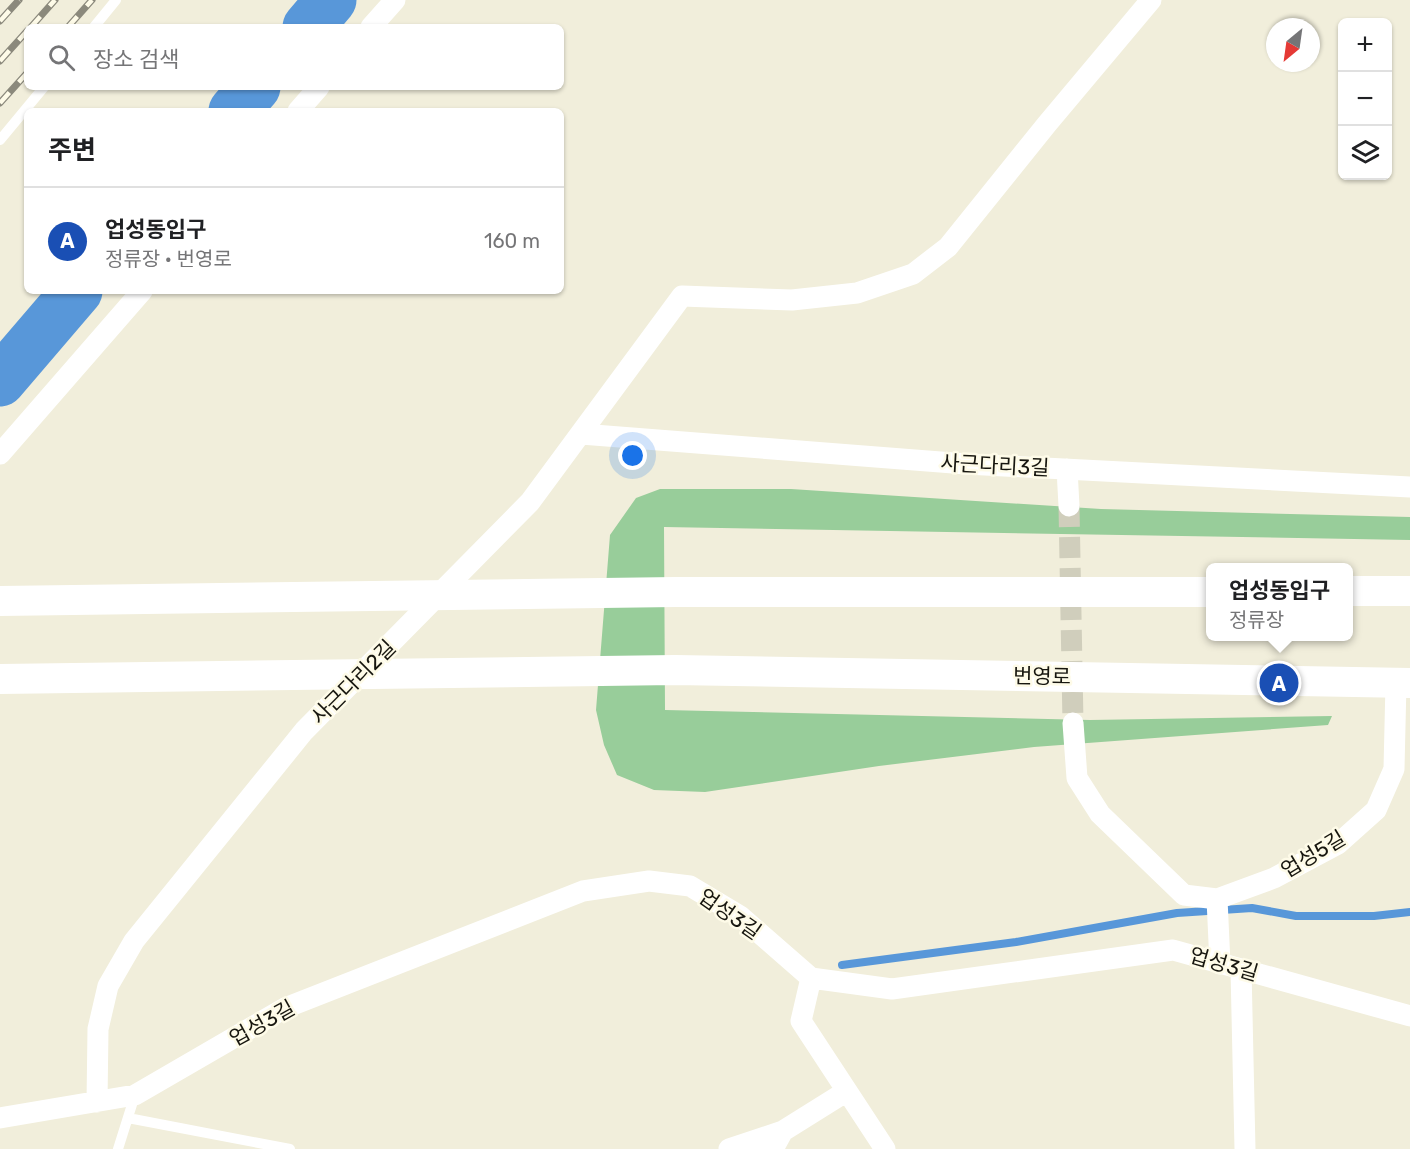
<!DOCTYPE html>
<html lang="ko">
<meta charset="utf-8">
<style>
body{margin:0;font-family:Rubik,"Noto Sans KR",sans-serif;background:#f2f2f2;color:#202124}
.controls{position:absolute;right:18px;top:18px;display:grid;overflow:hidden;border-radius:9px;box-shadow:0 2px 4px #0004}
.controls button{width:54px;height:54px;display:grid;place-items:center;padding:0;border:0;border-bottom:2px solid #e0e0e0;background:#fff;color:#202124;font:30px sans-serif}
.compass{position:absolute;left:1266px;top:18px;width:54px;height:54px;border-radius:50%;background:#fff;box-shadow:0 2px 4px #0004;rotate:209deg}
.you{position:absolute;left:633px;top:456px;width:21px;height:21px;margin:-15px;border:4px solid #fff;border-radius:50%;background:#1a73e8;box-shadow:0 0 0 9px #1a73e833}
.badge{display:grid;place-items:center;width:39px;height:39px;border-radius:50%;background:#9c360e;color:#fff;font-size:20px;font-weight:700}
.pin{position:absolute;translate:-50% -50%;border:3px solid #fff;box-shadow:0 2px 6px #0006}
.popup{position:absolute;left:1206px;top:563px;width:147px;height:78px;box-sizing:border-box;display:grid;place-content:center;border-radius:9px;background:#fff;filter:drop-shadow(0 2px 4px #0005);font-size:20px;white-space:nowrap;color:#757577}
.popup b{font-size:22px;color:#202124}
.popup::after{content:'';position:absolute;left:50%;top:100%;margin-left:-12px;border:12px solid transparent;border-top-color:#fff}
.list{margin:0;padding:0;list-style:none}
h2{display:flex;justify-content:space-between;align-items:center;height:78px;margin:0;padding:0 24px;font-size:26px}
h2 small{font-size:20px;font-weight:400;color:#757577}
.list li{display:grid;grid-template-columns:39px 1fr auto;gap:18px;align-items:center;box-sizing:border-box;height:108px;padding:0 24px;border-top:2px solid #e0e0e0}
.list b{display:block;font-size:22px;white-space:nowrap}
.list p{margin:0;font-size:20px;white-space:nowrap;color:#757577}
.list em{font-size:20px;font-style:normal;color:#757577}
.icon{flex:none;width:33px;height:33px;fill:none;stroke:currentColor;stroke-width:2;stroke-linecap:round;stroke-linejoin:round}
.map{position:relative;flex:none;width:1410px;height:1149px;overflow:hidden}
.search{position:absolute;background:#fff;box-shadow:0 2px 4px #0004;left:24px;top:24px;width:540px;height:66px;display:flex;align-items:center;gap:15px;box-sizing:border-box;padding:0 21px;border-radius:9px;color:#757577;font-size:22px}
.panel{position:absolute;background:#fff;box-shadow:0 2px 4px #0004;left:24px;top:108px;width:540px;height:186px;border-radius:9px}
.map>svg:first-child{display:block}
.green{fill:#98cd9a}
.lines{fill:none;stroke-linecap:round;stroke-linejoin:round}
.stream{stroke:#5897d9;stroke-width:8}
.river{stroke:#5897d9;stroke-width:51}
.street-tunnel{stroke:#d0cebc;stroke-width:21;stroke-dasharray:21 10;stroke-linecap:butt}
.lane{stroke:#fff;stroke-width:10}
.street{stroke:#fff;stroke-width:21}
.secondary{stroke:#fff;stroke-width:30}
.rail-casing{stroke:#8b897c;stroke-width:7}
.rail{stroke:#fefbe8;stroke-width:4.5;stroke-dasharray:14;stroke-linecap:butt}
.labels{text-anchor:middle;dominant-baseline:central;stroke-width:5;stroke-linejoin:round;paint-order:stroke}
.street-label{font-size:21px;fill:#17160f;stroke:#fefbe8}
</style>
<div class="map">
<svg width="1410" height="1149" viewBox="0 0 1410 1149">
<rect width="100%" height="100%" fill="#f1eedb"/>
<path class="green" d="M 660,489 L 791,489 L 1101,509 L 1410,517 L 1410,540 L 664,527 L 665,710 L 1090,720 L 1332,716 L 1328,725 L 1034,747 L 879,766 L 705,792 L 654,790 L 617,775 L 604,745 L 596,710 L 610,535 L 636,498 Z"/>
<g class="lines">
<path class="stream" d="M 842,965 L 1016,942 L 1177,913 L 1252,908 L 1296,916 L 1374,916 L 1410,912"/>
<path class="river" d="M 308,27 L 331,0
M 234,111 L 255,87
M 0,381 L 77,291"/>
<path class="street-tunnel" d="M 1069,506 L 1073,723"/>
<path class="lane" d="M 94,27 L 116,0
M 0,140 L 44,87
M 128,1118 L 290,1149
M 118,1149 L 135,1095"/>
<path class="street" d="M 371,27 L 395,0
M 298,111 L 319,87
M 581,434 L 966,464 L 1410,487
M 0,454 L 142,291
M 1067,469 L 1069,506
M 1073,723 L 1077,778 L 1100,814 L 1184,895 L 1217,899
M 1220,964 L 1217,899 L 1274,878 L 1338,844 L 1376,810 L 1394,769 L 1396,683
M 1241,969 L 1245,1149
M 811,978 L 801,1021 L 885,1149
M 97,1102 L 98,1029 L 108,986 L 134,941 L 304,731 L 530,502 L 682,296 L 792,300 L 857,293 L 913,274 L 948,247 L 1047,124 L 1151,0
M 0,1118 L 135,1095 L 285,1008 L 583,891 L 649,881 L 690,886 L 740,916 L 811,978 L 892,989 L 1173,950 L 1410,1016
M 729,1149 L 783,1131
M 773,1149 L 783,1131 L 847,1091"/>
<path class="secondary" d="M 1348,591 L 1410,591
M 0,601 L 676,592 L 1210,592
M 0,679 L 675,670 L 1410,683"/>
<g class="rail-casing">
<path id="rail" d="M 0,21 L 19,0
M 31,27 L 55,0
M 68,27 L 92,0
M 0,61 L 27,31
M 0,103 L 27,73"/>
</g>
<use href="#rail" class="rail"/>
</g>
<g class="labels">
<g class="street-label">
<text transform="translate(995 465) rotate(3)">사근다리3길</text>
<text transform="translate(1042 676) rotate(1)">번영로</text>
<text transform="translate(353 682) rotate(-45)">사근다리2길</text>
<text transform="translate(1313 854) rotate(-31)">업성5길</text>
<text transform="translate(730 914) rotate(35)">업성3길</text>
<text transform="translate(1224 964) rotate(16)">업성3길</text>
<text transform="translate(262 1023) rotate(-29)">업성3길</text>
</g>
</g>
</svg>
<div class="controls">
<button>+</button>
<button>−</button>
<button><svg class="icon" aria-label="layers" viewBox="0 0 24 24"><path d="M12 4l9 5-9 5-9-5zM3 14l9 5 9-5"/></svg></button>
</div>
<svg class="compass" viewBox="-18 -18 36 36"><path d="M0-13l5 13h-10z" fill="#e53935"/><path d="M0 13l5-13h-10z" fill="#757577"/></svg>
<div class="you"></div>
<div class="pin badge" style="left:1279px;top:683px;background:#1a4fb4">A</div>
<div class="popup"><b>업성동입구</b>정류장</div>
<div class="search"><svg class="icon" aria-label="search" viewBox="0 0 24 24"><circle cx="10" cy="10" r="6"/><path d="M15 15l6 6"/></svg>장소 검색</div>
<section class="panel">
<h2>주변<small></small></h2>
<ul class="list">
<li><span class="badge" style="background:#1a4fb4">A</span><div><b>업성동입구</b><p>정류장 · 번영로</p></div><em>160 m</em></li>
</ul>
</section>
</div>
